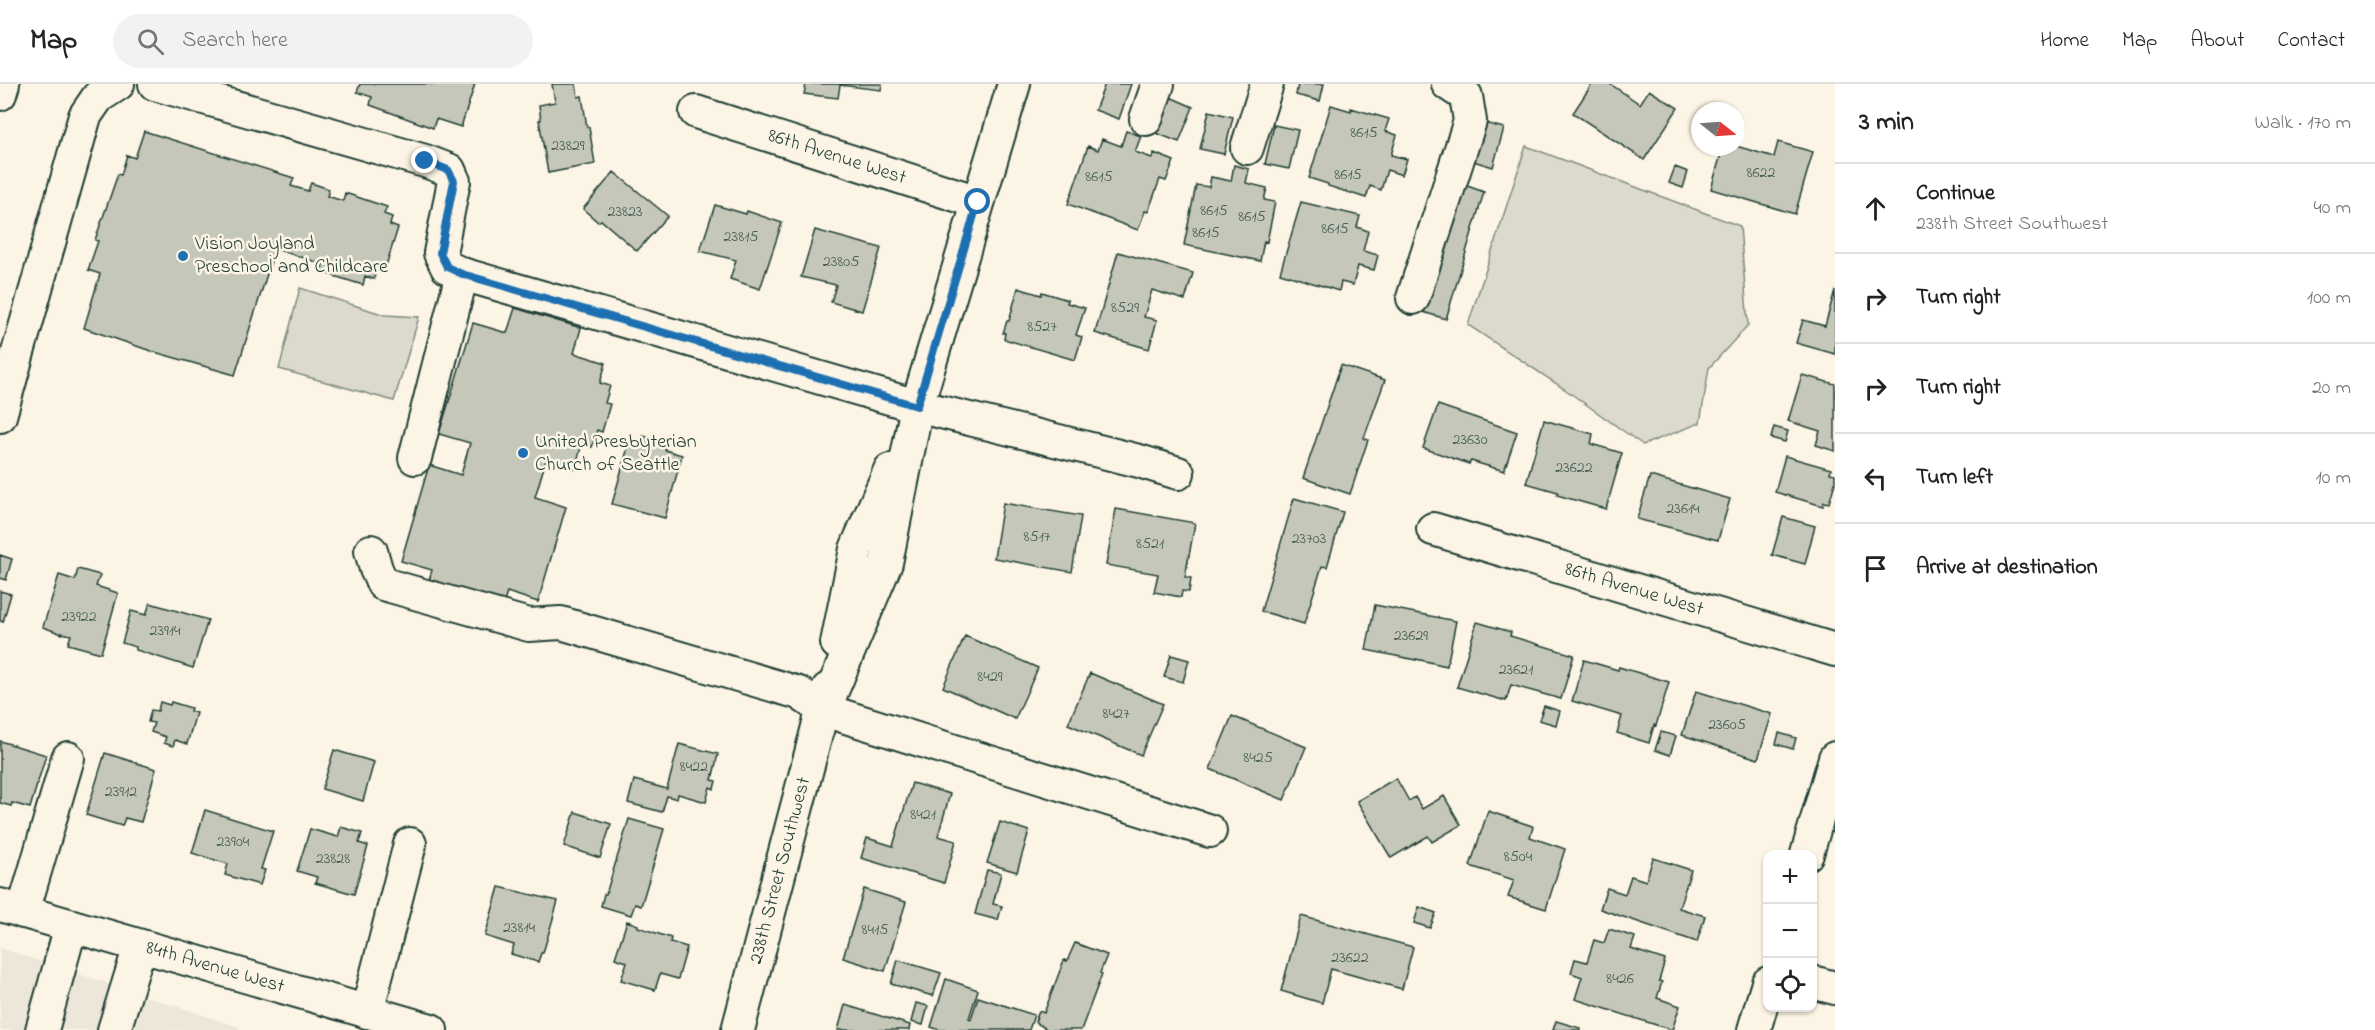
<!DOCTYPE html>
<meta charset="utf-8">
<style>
body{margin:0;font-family:"Indie Flower",sans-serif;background:#f2f2f2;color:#222}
.controls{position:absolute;right:18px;bottom:18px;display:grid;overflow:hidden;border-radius:12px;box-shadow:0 2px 4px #0004}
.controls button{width:54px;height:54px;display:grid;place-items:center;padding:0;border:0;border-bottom:2px solid #e0e0e0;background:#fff;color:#222;font:30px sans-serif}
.compass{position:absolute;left:1691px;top:18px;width:54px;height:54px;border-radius:50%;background:#fff;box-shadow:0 2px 4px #0004;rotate:107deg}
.stop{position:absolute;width:18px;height:18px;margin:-14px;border:4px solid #1f6fb2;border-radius:50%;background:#fff}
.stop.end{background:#1f6fb2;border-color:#fff;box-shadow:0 2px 6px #0008}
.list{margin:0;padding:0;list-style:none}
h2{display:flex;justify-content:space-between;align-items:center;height:78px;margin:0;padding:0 24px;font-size:26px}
h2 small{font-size:20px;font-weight:400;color:#767676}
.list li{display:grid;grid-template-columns:39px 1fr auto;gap:18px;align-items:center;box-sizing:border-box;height:90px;padding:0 24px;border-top:2px solid #e0e0e0}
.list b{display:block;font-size:22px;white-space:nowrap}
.list p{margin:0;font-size:20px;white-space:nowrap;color:#767676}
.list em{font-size:20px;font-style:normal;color:#767676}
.icon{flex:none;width:33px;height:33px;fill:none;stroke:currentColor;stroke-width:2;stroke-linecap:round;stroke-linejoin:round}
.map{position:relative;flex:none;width:1835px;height:946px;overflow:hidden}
header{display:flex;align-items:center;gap:36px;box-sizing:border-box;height:84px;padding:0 30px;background:#fff;border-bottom:2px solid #e0e0e0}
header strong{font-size:28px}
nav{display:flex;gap:33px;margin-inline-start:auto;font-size:21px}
.search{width:420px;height:54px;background:#f2f2f2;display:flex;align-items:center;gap:15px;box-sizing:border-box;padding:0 21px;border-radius:33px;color:#767676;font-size:22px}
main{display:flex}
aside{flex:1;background:#fff}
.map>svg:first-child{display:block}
.built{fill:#ece7d8}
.green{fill:#dcdacc;stroke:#7e8c80;stroke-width:1.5}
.building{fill:#c5c7b9;stroke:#1f3d34;stroke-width:1.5}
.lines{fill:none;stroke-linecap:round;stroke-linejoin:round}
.minor-casing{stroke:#1f3d34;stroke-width:36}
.minor{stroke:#fcf5e5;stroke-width:32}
.route{stroke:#1f6fb2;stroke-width:8}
.poi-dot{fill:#1f6fb2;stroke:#fcf5e5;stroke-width:2}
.labels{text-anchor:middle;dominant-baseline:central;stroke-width:5;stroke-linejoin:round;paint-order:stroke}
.number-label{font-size:16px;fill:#486055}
.street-label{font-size:20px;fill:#1f3d34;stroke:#fcf5e5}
.poi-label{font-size:20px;fill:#1f3d34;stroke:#fcf5e5;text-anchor:start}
</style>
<header>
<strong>Map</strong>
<div class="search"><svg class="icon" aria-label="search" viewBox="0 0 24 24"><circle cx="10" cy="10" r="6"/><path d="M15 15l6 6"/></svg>Search here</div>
<nav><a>Home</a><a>Map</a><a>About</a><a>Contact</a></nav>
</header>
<main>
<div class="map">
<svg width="1835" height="946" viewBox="0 0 1835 946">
<rect width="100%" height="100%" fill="#fcf5e5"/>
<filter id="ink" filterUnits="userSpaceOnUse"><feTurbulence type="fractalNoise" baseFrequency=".0167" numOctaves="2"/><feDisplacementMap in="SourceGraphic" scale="12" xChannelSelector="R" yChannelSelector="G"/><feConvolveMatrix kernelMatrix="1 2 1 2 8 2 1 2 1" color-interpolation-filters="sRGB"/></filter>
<g filter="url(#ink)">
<path class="built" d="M 0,864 L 239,943 L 239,946 L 0,946 Z"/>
<path class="green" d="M 1526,62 L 1740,142 L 1748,241 L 1709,284 L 1700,339 L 1643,361 L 1563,304 L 1468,241 Z
M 300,204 L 385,231 L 419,233 L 394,317 L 279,285 Z"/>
<path class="building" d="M 360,0 L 475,0 L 461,43 L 436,35 L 433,44 L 370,21 L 372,13 L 357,8 Z
M 552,0 L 576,0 L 578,13 L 582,12 L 587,43 L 589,43 L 595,80 L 548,89 L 539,36 L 541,36 L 539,21 L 555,18 Z
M 806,0 L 882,0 L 881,6 L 840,1 L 838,14 L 804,10 Z
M 1105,0 L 1131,0 L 1119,35 L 1095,26 Z
M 1298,0 L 1324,0 L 1320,17 L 1296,11 Z
M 1592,0 L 1610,0 L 1640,20 L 1649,6 L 1678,24 L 1644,76 L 1573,29 Z
M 1170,13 L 1193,23 L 1179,58 L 1156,49 Z
M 1331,21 L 1351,27 L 1351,24 L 1389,35 L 1385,47 L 1397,51 L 1391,71 L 1407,75 L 1402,91 L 1387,86 L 1381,106 L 1370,102 L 1366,114 L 1328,102 L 1328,100 L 1309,94 Z
M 1209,27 L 1233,33 L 1224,70 L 1200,65 Z
M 1481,38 L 1504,44 L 1493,83 L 1470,76 Z
M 1274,41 L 1298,46 L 1289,85 L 1265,80 Z
M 144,47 L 294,94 L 291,102 L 308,107 L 311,99 L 329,105 L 327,112 L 343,117 L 345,109 L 387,123 L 384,130 L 392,133 L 390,141 L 398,144 L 384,188 L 376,185 L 374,195 L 365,192 L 363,201 L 321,188 L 323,180 L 275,165 L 235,291 L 151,267 L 84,244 L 100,190 L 88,186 L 98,157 L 95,156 L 118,90 L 121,91 L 127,71 L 135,74 Z
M 1126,47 L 1141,52 L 1135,68 L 1152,74 L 1154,69 L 1174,77 L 1166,97 L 1160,95 L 1148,128 L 1145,127 L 1138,146 L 1068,120 L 1088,62 L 1098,66 L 1102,55 L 1121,62 Z
M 1778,58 L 1813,68 L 1795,130 L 1711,105 L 1723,63 L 1736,62 L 1774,73 Z
M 1234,81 L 1249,85 L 1246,99 L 1267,104 L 1264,116 L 1275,118 L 1267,158 L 1264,157 L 1260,177 L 1184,161 L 1196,101 L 1209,103 L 1211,93 L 1231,97 Z
M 1675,83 L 1688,88 L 1683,104 L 1669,99 Z
M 614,88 L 668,132 L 637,167 L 601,136 L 598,138 L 583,125 Z
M 1462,100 L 1484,108 L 1446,235 L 1423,228 Z
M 1301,118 L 1360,132 L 1357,143 L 1368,147 L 1363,167 L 1378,171 L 1374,186 L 1358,182 L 1353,201 L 1341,198 L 1339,207 L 1280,189 Z
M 715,121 L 746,130 L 747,127 L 782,139 L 760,205 L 730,195 L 736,176 L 700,167 Z
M 815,146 L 881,164 L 862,227 L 831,218 L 836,201 L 801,193 Z
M 1118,168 L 1193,189 L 1185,216 L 1152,206 L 1144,233 L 1157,236 L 1149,265 L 1095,249 Z
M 1018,204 L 1041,211 L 1042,208 L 1068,216 L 1067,219 L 1085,224 L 1076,251 L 1082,253 L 1075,276 L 1004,255 L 1005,249 L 1003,249 L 1007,237 L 1009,237 Z
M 1835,206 L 1835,270 L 1796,259 L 1803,236 L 1825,242 Z
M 515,224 L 581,244 L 574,269 L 606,279 L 600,299 L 610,302 L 605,319 L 610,320 L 602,348 L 597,346 L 592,363 L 582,360 L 575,385 L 546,376 L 535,413 L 566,423 L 538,518 L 507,508 L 502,526 L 427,503 L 432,486 L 401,477 L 429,381 L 461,391 L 470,359 L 439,350 L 473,239 L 507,249 Z
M 1341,281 L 1385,296 L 1364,354 L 1368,356 L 1350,410 L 1303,394 Z
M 1802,291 L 1835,300 L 1835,367 L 1816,361 L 1820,347 L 1788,337 Z
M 1438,321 L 1517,348 L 1504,387 L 1471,377 L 1469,380 L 1423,364 Z
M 1544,336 L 1593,350 L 1591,360 L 1622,369 L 1606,425 L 1557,411 L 1558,408 L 1526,399 Z
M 1774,343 L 1788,347 L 1785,358 L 1771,354 Z
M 643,352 L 667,358 L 665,366 L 682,371 L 665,434 L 612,420 L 630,356 L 641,359 Z
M 1785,372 L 1831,385 L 1830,389 L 1835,390 L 1835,399 L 1829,419 L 1824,418 L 1823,422 L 1775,408 Z
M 1650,392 L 1730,415 L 1718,456 L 1637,435 Z
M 1294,414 L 1343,428 L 1327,483 L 1322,482 L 1304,540 L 1261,527 Z
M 1003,419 L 1081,432 L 1072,488 L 994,474 Z
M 1116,425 L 1195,439 L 1185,493 L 1191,494 L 1189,508 L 1182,507 L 1181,513 L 1154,508 L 1158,490 L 1106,481 Z
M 1783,433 L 1815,442 L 1805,480 L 1772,471 Z
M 0,471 L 12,475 L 6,496 L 0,494 Z
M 78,485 L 100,491 L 96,502 L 118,509 L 101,569 L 68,560 L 71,551 L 62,549 L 62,550 L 43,543 L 59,491 L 75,496 Z
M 0,507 L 11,510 L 3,538 L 0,537 Z
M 150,519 L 208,536 L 193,584 L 136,566 L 136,563 L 122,559 L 131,527 L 146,531 Z
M 1375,521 L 1456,537 L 1447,582 L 1416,575 L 1416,576 L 1366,566 Z
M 1477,538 L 1511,548 L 1510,552 L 1574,571 L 1561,615 L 1511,601 L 1506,617 L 1457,603 Z
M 965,552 L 1038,584 L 1015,635 L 943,603 Z
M 1171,571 L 1189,576 L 1183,598 L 1164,593 Z
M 1584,576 L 1618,586 L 1619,583 L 1669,598 L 1656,642 L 1654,641 L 1649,659 L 1617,649 L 1622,632 L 1572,617 Z
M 1090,589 L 1163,620 L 1141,671 L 1068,640 Z
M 1696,607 L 1772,630 L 1758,675 L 1682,651 Z
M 160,618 L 170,621 L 171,618 L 191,624 L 190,627 L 196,629 L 187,660 L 175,656 L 173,662 L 164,659 L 166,653 L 151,648 L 154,639 L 148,638 L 151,626 L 158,627 Z
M 1544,622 L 1560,627 L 1556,641 L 1539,636 Z
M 1232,632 L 1306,663 L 1284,716 L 1210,685 Z
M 1661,648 L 1676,652 L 1670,671 L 1655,666 Z
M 1779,649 L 1796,654 L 1793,665 L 1776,660 Z
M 0,657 L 46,671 L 30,724 L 12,719 L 11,722 L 0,719 Z
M 679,660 L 718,670 L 712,696 L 716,697 L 714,705 L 710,703 L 706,718 L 678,710 L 677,715 L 667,712 L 662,728 L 628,719 L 634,696 L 667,705 Z
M 334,666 L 374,678 L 363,717 L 322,705 Z
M 105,669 L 156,685 L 141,738 L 125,734 L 122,742 L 86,731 Z
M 1396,694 L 1409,717 L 1415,713 L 1422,725 L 1444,712 L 1461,741 L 1432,758 L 1428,752 L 1391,774 L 1357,717 Z
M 912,699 L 950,710 L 938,752 L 956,757 L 944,799 L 861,774 L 867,754 L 893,762 Z
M 205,726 L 273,747 L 261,785 L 265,786 L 260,801 L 225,791 L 228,780 L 192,769 Z
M 1488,727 L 1532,742 L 1533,743 L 1530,753 L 1565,765 L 1546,825 L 1508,813 L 1514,796 L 1470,782 Z
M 575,728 L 611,740 L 600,774 L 564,762 Z
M 629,735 L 664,745 L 641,822 L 635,820 L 631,831 L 601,822 L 604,810 L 606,810 Z
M 1000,738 L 1029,747 L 1017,788 L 987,779 Z
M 341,743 L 362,749 L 359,759 L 368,762 L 354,810 L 315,799 L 317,793 L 297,787 L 310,745 L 338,753 Z
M 1653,774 L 1691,786 L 1679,824 L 1705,832 L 1697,858 L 1600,825 L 1607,804 L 1625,810 L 1631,792 L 1646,797 Z
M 987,786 L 1001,789 L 993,820 L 1002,822 L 998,836 L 975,830 Z
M 499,803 L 558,817 L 543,869 L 541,869 L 538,878 L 511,870 L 514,861 L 485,852 Z
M 864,805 L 906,818 L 885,887 L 843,874 Z
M 1419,823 L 1436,829 L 1430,844 L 1414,839 Z
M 1301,832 L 1413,863 L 1402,905 L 1331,885 L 1322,919 L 1281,907 Z
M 627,837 L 638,841 L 638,843 L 671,854 L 670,858 L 687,863 L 678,895 L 660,890 L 655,906 L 621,896 L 627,878 L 615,874 Z
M 1609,845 L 1635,853 L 1631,865 L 1665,876 L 1659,897 L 1662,898 L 1657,914 L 1680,922 L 1672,946 L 1575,915 L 1582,893 L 1571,889 L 1575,875 L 1587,878 L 1594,856 L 1604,859 Z
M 1075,859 L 1107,871 L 1100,889 L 1102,890 L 1081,946 L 1048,946 L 1035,938 L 1039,927 L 1044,929 L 1064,876 L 1067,877 Z
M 898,876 L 941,889 L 933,912 L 891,900 Z
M 946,895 L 978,906 L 969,934 L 971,935 L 978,913 L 1034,931 L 1029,946 L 940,946 L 931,943 Z
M 916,919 L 928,922 L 923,941 L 911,938 Z
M 845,921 L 910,941 L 909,946 L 838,946 Z
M 1556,937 L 1580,944 L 1580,946 L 1553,946 Z"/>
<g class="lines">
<g class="minor-casing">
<g id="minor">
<path d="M 155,0 L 425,77 L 449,86 L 454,97 L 440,169 L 447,183 L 462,190 L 917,322 L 1139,377 L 1178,389"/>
<path d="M 0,10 L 3,0"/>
<path id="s1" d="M 696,28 L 978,118"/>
<path d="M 1146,35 L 1158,0"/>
<path d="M 1247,64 L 1267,0"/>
<path d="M 1413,214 L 1470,37 L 1466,12 L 1448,0"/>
<path d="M 0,332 L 85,32 L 98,13 L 118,0"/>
<path d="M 415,374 L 462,190"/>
<path id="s2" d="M 1433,445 L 1835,566"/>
<path d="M 371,467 L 376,485 L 383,500 L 529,541 L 561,539 L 799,609 L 824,626 L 1210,747"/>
<path d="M 837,559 L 856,465 L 890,386"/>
<path d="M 824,626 L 886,479 L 917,322 L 1014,0"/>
<path d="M 1807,770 L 1835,674"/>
<path id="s3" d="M 0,821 L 431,946"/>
<path d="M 23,828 L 68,674"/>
<path d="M 1812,898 L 1835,904"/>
<path d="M 367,928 L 410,760"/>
<path d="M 42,946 L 71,842"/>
<path d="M 114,946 L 140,862"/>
<path id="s4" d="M 738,946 L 828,605"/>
<path d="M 1754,946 L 1768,899"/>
</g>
</g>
<use href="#minor" class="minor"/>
</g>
</g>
<g class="lines" filter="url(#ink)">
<path class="route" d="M 425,77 L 448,86 L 454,97 L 440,169 L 447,183 L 462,190 L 917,322 L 978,118"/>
</g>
<g class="poi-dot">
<circle cx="183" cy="172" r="6"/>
<circle cx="523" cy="369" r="6"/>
</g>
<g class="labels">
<g class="number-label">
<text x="1364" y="49">8615</text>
<text x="568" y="62">23829</text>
<text x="1761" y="89">8622</text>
<text x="1348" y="91">8615</text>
<text x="1099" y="93">8615</text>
<text x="1214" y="127">8615</text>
<text x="625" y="128">23823</text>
<text x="1252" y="133">8615</text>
<text x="1335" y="145">8615</text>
<text x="1206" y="149">8615</text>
<text x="741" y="153">23815</text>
<text x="841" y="178">23805</text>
<text x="1125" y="224">8529</text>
<text x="1042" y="243">8527</text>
<text x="1470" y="356">23630</text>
<text x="1574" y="384">23622</text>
<text x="1683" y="425">23614</text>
<text x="1037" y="453">8517</text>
<text x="1309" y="455">23703</text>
<text x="1150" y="460">8521</text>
<text x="79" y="533">23922</text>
<text x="165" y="547">23914</text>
<text x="1411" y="552">23629</text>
<text x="1516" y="586">23621</text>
<text x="990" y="593">8429</text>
<text x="1116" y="630">8427</text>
<text x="1727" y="641">23605</text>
<text x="1258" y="674">8425</text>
<text x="694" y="683">8422</text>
<text x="121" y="708">23912</text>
<text x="923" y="731">8421</text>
<text x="233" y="758">23904</text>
<text x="1518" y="773">8504</text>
<text x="333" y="775">23828</text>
<text x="519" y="844">23814</text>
<text x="875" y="846">8415</text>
<text x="1350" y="874">23622</text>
<text x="1620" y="895">8426</text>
</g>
<g class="street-label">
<text stroke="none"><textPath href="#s1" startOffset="148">86th Avenue West</textPath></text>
<text stroke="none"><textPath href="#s2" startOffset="210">86th Avenue West</textPath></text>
<text stroke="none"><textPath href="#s4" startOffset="165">238th Street Southwest</textPath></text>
<text stroke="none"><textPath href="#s3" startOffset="224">84th Avenue West</textPath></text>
</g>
<g class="poi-label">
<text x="195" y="160">Vision Joyland<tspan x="195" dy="23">Preschool and Childcare</tspan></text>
<text x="535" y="358">United Presbyterian<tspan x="535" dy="23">Church of Seattle</tspan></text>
</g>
</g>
</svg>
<div class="controls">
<button>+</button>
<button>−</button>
<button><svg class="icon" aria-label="locate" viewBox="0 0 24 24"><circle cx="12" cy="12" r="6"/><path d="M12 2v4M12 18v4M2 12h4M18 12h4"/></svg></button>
</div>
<svg class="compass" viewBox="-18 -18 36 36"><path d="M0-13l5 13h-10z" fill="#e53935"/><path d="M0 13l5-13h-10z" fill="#767676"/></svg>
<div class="stop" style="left:978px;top:118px"></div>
<div class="stop end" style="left:425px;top:77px"></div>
</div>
<aside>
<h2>3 min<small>Walk · 170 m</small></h2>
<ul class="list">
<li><svg class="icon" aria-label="ahead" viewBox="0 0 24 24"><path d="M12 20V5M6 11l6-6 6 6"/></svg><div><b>Continue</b><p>238th Street Southwest</p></div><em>40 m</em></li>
<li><svg class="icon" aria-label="right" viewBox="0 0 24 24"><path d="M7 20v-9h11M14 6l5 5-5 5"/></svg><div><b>Turn right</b></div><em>100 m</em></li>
<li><svg class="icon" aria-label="right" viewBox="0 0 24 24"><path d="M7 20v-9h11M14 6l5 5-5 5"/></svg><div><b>Turn right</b></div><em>20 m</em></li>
<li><svg class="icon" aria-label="left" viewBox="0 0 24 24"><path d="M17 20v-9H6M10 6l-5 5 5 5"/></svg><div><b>Turn left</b></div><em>10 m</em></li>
<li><svg class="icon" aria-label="arrive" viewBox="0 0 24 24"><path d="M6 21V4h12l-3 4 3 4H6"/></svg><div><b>Arrive at destination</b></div></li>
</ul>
</aside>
</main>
